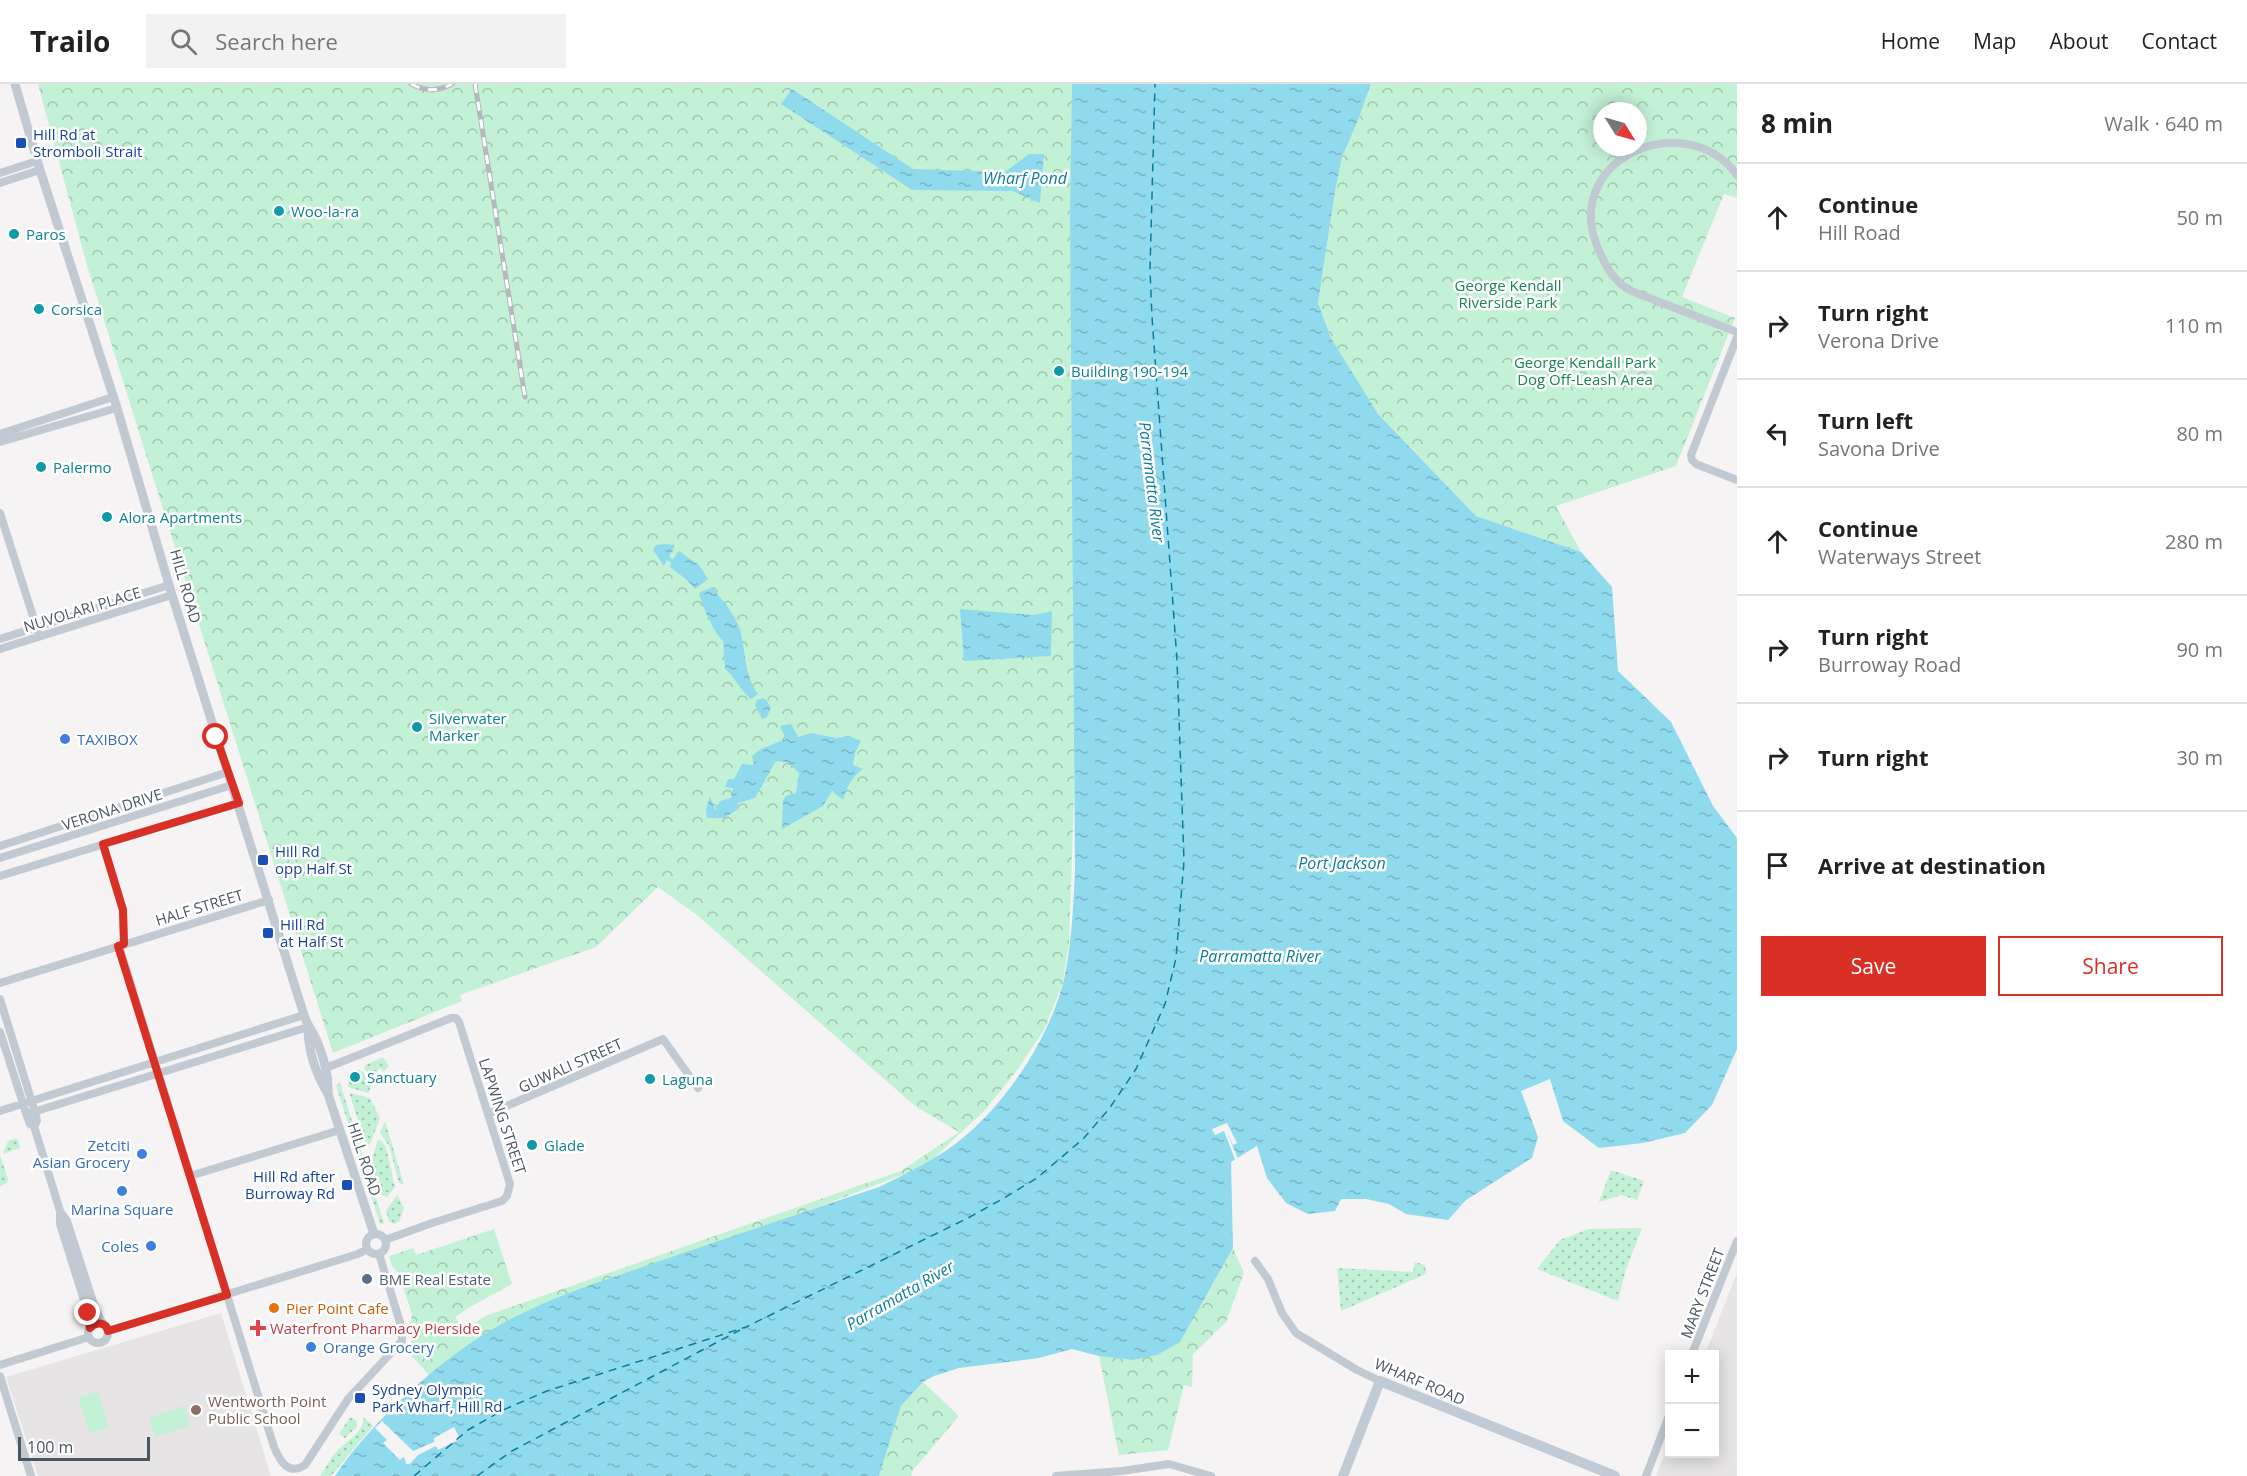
<!DOCTYPE html>
<meta charset="utf-8">
<style>
body{margin:0;font-family:"Open Sans",sans-serif;background:#f2f2f2;color:#222}
.controls{position:absolute;right:18px;bottom:18px;display:grid;overflow:hidden;border-radius:0px;box-shadow:0 3px 15px #0003}
.controls button{width:54px;height:54px;display:grid;place-items:center;padding:0;border:0;border-bottom:2px solid #e0e0e0;background:#fff;color:#222;font:30px sans-serif}
.compass{position:absolute;left:1593px;top:18px;width:54px;height:54px;border-radius:50%;background:#fff;box-shadow:0 3px 15px #0003;rotate:127deg}
.scale{position:absolute;left:18px;bottom:15px;width:132px;box-sizing:border-box;padding-left:6px;border:3px solid #4a5661;border-top:0;font-size:16px;line-height:21px;white-space:nowrap;color:#4a5661;-webkit-text-stroke:4px #fff;paint-order:stroke}
.stop{position:absolute;width:18px;height:18px;margin:-14px;border:4px solid #d93025;border-radius:50%;background:#fff}
.stop.end{background:#d93025;border-color:#fff;box-shadow:0 2px 6px #0008}
.list{margin:0;padding:0;list-style:none}
h2{display:flex;justify-content:space-between;align-items:center;height:78px;margin:0;padding:0 24px;font-size:26px}
h2 small{font-size:20px;font-weight:400;color:#767676}
.list li{display:grid;grid-template-columns:39px 1fr auto;gap:18px;align-items:center;box-sizing:border-box;height:108px;padding:0 24px;border-top:2px solid #e0e0e0}
.list b{display:block;font-size:22px;white-space:nowrap}
.list p{margin:0;font-size:20px;white-space:nowrap;color:#767676}
.list em{font-size:20px;font-style:normal;color:#767676}
.actions{display:flex;gap:12px;padding:18px 24px}
.actions a{flex:1;padding:14px 0;border:2px solid #d93025;border-radius:0px;text-align:center;font-size:21px;color:#d93025}
.actions .main{background:#d93025;color:#fff}
.icon{flex:none;width:33px;height:33px;fill:none;stroke:currentColor;stroke-width:2;stroke-linecap:round;stroke-linejoin:round}
.map{position:relative;flex:none;width:1737px;height:1392px;overflow:hidden}
header{display:flex;align-items:center;gap:36px;box-sizing:border-box;height:84px;padding:0 30px;background:#fff;border-bottom:2px solid #e0e0e0}
header strong{font-size:28px}
nav{display:flex;gap:33px;margin-inline-start:auto;font-size:21px}
.search{width:420px;height:54px;background:#f2f2f2;display:flex;align-items:center;gap:15px;box-sizing:border-box;padding:0 21px;border-radius:0px;color:#767676;font-size:22px}
main{display:flex}
aside{flex:1;background:#fff}
.map>svg:first-child{display:block}
.education{fill:#e6e4e5}
.grass{fill:url(#grass-dots)}
.park{fill:url(#park-crowns);fill-rule:evenodd}
.pitch{fill:#c3f1d5}
.water{fill:url(#water-ripples)}
.pier{fill:#f5f3f3}
.lines{fill:none;stroke-linecap:round;stroke-linejoin:round}
.ferry{stroke:#0c7c9b;stroke-width:1.5;stroke-dasharray:8 6;stroke-linecap:butt}
.minor{stroke:#c1cad2;stroke-width:8}
.tertiary{stroke:#c1cad2;stroke-width:9}
.secondary{stroke:#c1cbd6;stroke-width:10}
.rail-casing{stroke:#b5b8bd;stroke-width:5}
.rail{stroke:#fff;stroke-width:3;stroke-dasharray:9;stroke-linecap:butt}
.route{stroke:#d93025;stroke-width:8}
.transit-dot{fill:#1a4fb4;stroke:#fff;stroke-width:2}
.culture-dot{fill:#0f9aa8;stroke:#fff;stroke-width:2}
.shop-dot{fill:#3f7fe0;stroke:#fff;stroke-width:2}
.service-dot{fill:#5c6f8a;stroke:#fff;stroke-width:2}
.food-dot{fill:#e8710a;stroke:#fff;stroke-width:2}
.health-dot{fill:#e0444e;stroke:#fff;stroke-width:2}
.education-dot{fill:#8d6e63;stroke:#fff;stroke-width:2}
.labels{text-anchor:middle;dominant-baseline:central;stroke-width:5;stroke-linejoin:round;paint-order:stroke}
.transit-label{font-size:15px;fill:#164399;stroke:#fff;text-anchor:start}
.culture-label{font-size:15px;fill:#0d838f;stroke:#fff;text-anchor:start}
.park-label{font-size:15px;fill:#17864f;stroke:#fff}
.street-label{font-size:15px;fill:#4a5661;stroke:#fff}
.shop-label{font-size:15px;fill:#366cbe;stroke:#fff;text-anchor:start}
.service-label{font-size:15px;fill:#4e5e75;stroke:#fff;text-anchor:start}
.food-label{font-size:15px;fill:#c56008;stroke:#fff;text-anchor:start}
.health-label{font-size:15px;fill:#be3a42;stroke:#fff;text-anchor:start}
.education-label{font-size:15px;fill:#785e54;stroke:#fff;text-anchor:start}
.water-label{font-size:16px;font-style:italic;fill:#0c7c9b;stroke:#fff}
</style>
<header>
<strong>Trailo</strong>
<div class="search"><svg class="icon" aria-label="search" viewBox="0 0 24 24"><circle cx="10" cy="10" r="6"/><path d="M15 15l6 6"/></svg>Search here</div>
<nav><a>Home</a><a>Map</a><a>About</a><a>Contact</a></nav>
</header>
<main>
<div class="map">
<svg width="1737" height="1392" viewBox="0 0 1737 1392">
<defs>
<pattern id="grass-dots" width="8" height="8" patternUnits="userSpaceOnUse" patternTransform="scale(1.5)"><rect width="8" height="8" fill="#c3f1d5"/><path d="M2 2h.1M6 6h.1" fill="none" stroke="#a0c6b0" stroke-width="1.8" stroke-linecap="round"/></pattern>
<pattern id="park-crowns" width="20" height="18" patternUnits="userSpaceOnUse" patternTransform="scale(1.5)"><rect width="20" height="18" fill="#c3f1d5"/><path d="M2 6a3 3 0 1 1 6 0M12 15a3 3 0 1 1 6 0" fill="none" stroke="#a0c6b0"/></pattern>
<pattern id="water-ripples" width="26" height="14" patternUnits="userSpaceOnUse" patternTransform="scale(1.5)"><rect width="26" height="14" fill="#90daee"/><path d="M2 4q2-2 4 0t4 0M15 11q2-2 4 0t4 0" fill="none" stroke="#78b4c4"/></pattern>
</defs>
<rect width="100%" height="100%" fill="#f5f3f3"/>
<path class="education" d="M 1737,1189 L 1737,1392 L 1656,1392 L 1669,1359 L 1670,1370 L 1714,1370 L 1714,1270 L 1705,1270 Z
M 221,1229 L 271,1392 L 38,1392 L 6,1293 Z"/>
<path class="grass" d="M 383,973 L 389,982 L 383,988 L 380,984 L 373,991 L 377,993 L 373,995 L 364,984 L 365,981 Z
M 359,985 L 373,998 L 368,1009 L 348,1003 L 349,990 Z
M 340,999 L 384,1139 L 380,1140 L 336,1001 Z
M 351,1009 L 370,1014 L 380,1034 L 370,1060 L 366,1061 L 350,1011 Z
M 385,1037 L 404,1101 L 399,1099 L 389,1062 L 380,1049 Z
M 17,1054 L 20,1064 L 3,1070 L 8,1057 Z
M 378,1056 L 380,1056 L 386,1063 L 395,1103 L 387,1113 L 381,1111 L 371,1078 Z
M 0,1071 L 8,1095 L 7,1099 L 0,1102 Z
M 1611,1086 L 1644,1097 L 1637,1116 L 1621,1111 L 1599,1118 Z
M 397,1111 L 404,1124 L 399,1138 L 394,1140 L 389,1137 L 386,1127 Z
M 1642,1144 L 1626,1185 L 1618,1217 L 1537,1185 L 1560,1156 L 1589,1145 Z
M 1415,1178 L 1425,1181 L 1426,1190 L 1341,1227 L 1337,1184 L 1413,1188 Z
M 350,1333 L 357,1337 L 356,1344 L 345,1354 L 339,1350 Z
M 364,1333 L 373,1342 L 331,1392 L 320,1392 C 326,1384 330,1374 337,1367 C 349,1354 361,1352 364,1333 Z"/>
<path class="park" d="M 38,0 L 1073,0 L 1074,710 L 1069,861 L 1063,898 L 1045,944 L 1018,985 L 986,1025 L 932,1076 L 915,1086 L 818,1123 L 540,1222 L 464,1265 L 430,1292 L 408,1268 L 412,1255 L 410,1240 L 412,1230 L 399,1190 L 392,1182 L 389,1172 L 413,1164 L 416,1171 L 494,1145 L 512,1200 L 470,1223 L 455,1233 L 465,1246 L 485,1232 L 901,1087 L 959,1048 L 915,1022 L 697,831 L 658,803 L 596,863 L 460,911 L 462,917 L 333,969 L 88,185 Z
M 1371,0 L 1737,0 L 1737,114 L 1724,110 L 1682,213 L 1735,234 L 1676,382 L 1556,422 L 1581,468 L 1476,432 L 1378,330 L 1331,254 L 1318,219 L 1335,108 L 1342,72 L 1358,36 ZM 1602,27 L 1638,27 L 1638,63 L 1602,63 Z
M 1233,1164 L 1244,1189 L 1226,1238 L 1193,1270 L 1192,1303 L 1184,1301 L 1168,1366 L 1119,1371 L 1099,1272 L 1133,1276 L 1211,1204 Z
M 923,1298 L 959,1332 L 913,1386 L 911,1392 L 879,1392 L 901,1322 Z"/>
<path class="pitch" d="M 98,1307 L 109,1343 L 90,1349 L 78,1314 Z
M 184,1322 L 190,1342 L 155,1353 L 149,1334 Z"/>
<path class="water" d="M 1072,0 L 1371,0 L 1358,36 L 1342,73 L 1335,108 L 1318,219 L 1331,254 L 1378,330 L 1476,432 L 1581,468 L 1612,503 L 1618,587 L 1671,638 L 1713,722 L 1737,754 L 1737,965 L 1712,1021 L 1685,1049 L 1643,1059 L 1599,1064 L 1563,1037 L 1550,995 L 1521,1007 L 1538,1053 L 1532,1074 L 1466,1116 L 1448,1136 L 1406,1130 L 1389,1120 L 1366,1115 L 1341,1115 L 1335,1127 L 1308,1130 L 1286,1119 L 1267,1094 L 1257,1062 L 1231,1078 L 1233,1164 L 1180,1258 L 1157,1271 L 1133,1276 L 1099,1272 L 1072,1265 L 1039,1274 L 959,1284 L 934,1292 L 923,1298 L 901,1322 L 879,1392 L 335,1392 C 371,1338 442,1273 498,1242 C 549,1213 608,1195 663,1176 C 735,1151 807,1127 879,1103 C 902,1092 925,1080 947,1066 C 1001,1029 1051,955 1065,891 C 1072,857 1073,822 1075,787 L 1070,129 Z
M 792,5 L 913,85 L 1005,88 L 1029,70 L 1044,70 L 1040,119 L 1013,107 L 912,106 L 781,20 Z
M 666,460 L 675,461 L 669,473 L 673,475 L 679,467 L 699,481 L 708,495 L 695,505 L 687,496 L 670,483 L 671,479 L 667,476 L 664,482 L 653,466 L 656,461 Z
M 712,503 C 722,516 735,530 740,546 C 746,567 744,592 758,610 L 751,615 C 740,606 735,593 725,585 L 723,557 C 713,547 702,522 699,509 Z
M 960,525 L 1034,531 L 1052,527 L 1051,572 L 964,577 Z
M 763,614 L 766,616 L 771,624 L 767,633 L 762,635 L 755,621 L 757,616 Z
M 791,640 L 798,653 L 811,649 L 836,654 L 849,652 L 861,657 L 855,669 L 853,681 L 863,685 C 851,693 847,703 843,716 L 832,707 L 823,722 L 782,745 L 783,717 L 786,712 L 796,709 L 799,689 L 788,678 L 776,677 L 755,714 L 738,719 L 737,726 L 724,734 L 707,734 L 706,725 L 710,712 L 715,726 L 720,717 L 731,714 L 733,704 L 725,703 L 728,695 L 734,695 L 742,680 L 754,681 L 752,672 L 761,665 L 786,655 L 780,642 Z"/>
<path class="pier" d="M 1227,1039 L 1237,1059 L 1233,1061 L 1226,1046 L 1239,1077 L 1236,1078 L 1224,1047 L 1215,1051 L 1212,1045 Z
M 382,1337 L 413,1367 L 434,1358 L 434,1354 L 454,1343 L 460,1355 L 438,1366 L 436,1362 L 418,1371 L 410,1380 L 406,1380 L 405,1375 L 403,1373 L 400,1376 L 383,1359 L 387,1356 L 375,1344 Z"/>
<g class="lines">
<path class="ferry" d="M 414,1392 L 468,1346 L 503,1326 L 547,1307 L 746,1243 L 968,1134 L 1004,1114 L 1037,1094 L 1083,1055 L 1109,1025 L 1136,985 L 1165,920 L 1176,874 L 1184,777 L 1177,576 L 1152,233 L 1150,186 L 1155,0
M 477,1392 L 512,1367 L 740,1246"/>
<path class="minor" d="M 0,89 L 37,77
M 1737,91 C 1686,22 1565,73 1596,159 C 1602,176 1609,190 1622,201 C 1630,208 1642,211 1652,215 C 1680,226 1708,237 1737,248
M 0,99 L 40,86
M 1737,253 L 1691,371 L 1692,376 L 1696,380 L 1737,396
M 0,350 L 113,313
M 0,358 L 117,324
M 0,429 L 38,548
M 0,555 L 169,501
M 0,565 L 172,511
M 103,761 L 123,826 L 124,860
M 0,762 L 228,688
M 0,774 L 232,701
M 0,792 L 239,719
M 119,862 L 274,1363 C 280,1377 288,1392 305,1381 L 348,1315 L 402,1257 L 402,1245 L 379,1170
M 0,899 L 269,816
M 0,915 L 35,1028 L 37,1037 L 34,1042 L 30,1040 L 27,1032 L 0,948
M 326,984 L 451,934 L 456,934 L 459,938 L 510,1100 L 507,1112 L 502,1117 L 432,1139 L 385,1156
M 0,1027 L 304,931
M 27,1030 L 308,943
M 488,1030 L 663,955 L 698,1004
M 34,1042 L 60,1127 L 67,1137 L 96,1227 L 103,1240
M 190,1092 L 340,1046
M 60,1127 L 60,1140 L 88,1229 L 90,1244
M366 1160a10 10 0 1 1 20 0a10 10 0 1 1-20 0Z
M 1255,1177 L 1268,1195 L 1282,1229 L 1296,1249 L 1357,1286 L 1380,1297
M88 1249a10 10 0 1 1 20 0a10 10 0 1 1-20 0Z
M 108,1247 L 358,1170 L 367,1165
M 1692,1270 L 1737,1157
M 0,1281 L 89,1253
M 0,1292 L 31,1392
M 1056,1392 L 1122,1387 L 1169,1380 L 1211,1392
M 1646,1392 L 1670,1329"/>
<path class="tertiary" d="M 15,0 L 40,86 L 117,324 L 172,511 L 304,931 C 307,941 313,948 317,957 C 324,974 329,992 328,1010
M 308,943 C 308,966 316,990 328,1010 L 374,1150"/>
<path class="secondary" d="M 1343,1392 L 1380,1297 L 1615,1392"/>
<g class="rail-casing">
<path id="rail" d="M 411,0 C 425,7 437,8 452,0
M 475,0 L 525,313"/>
</g>
<use href="#rail" class="rail"/>
</g>
<g class="lines">
<path class="route" d="M 88,1229 L 90,1244 C 96,1237 106,1238 108,1247 L 227,1211 L 118,862 L 124,860 L 123,826 L 103,760 L 239,719 L 216,653"/>
</g>
<g class="transit-dot">
<rect x="15" y="53" width="12" height="12" rx="3"/>
<rect x="257" y="770" width="12" height="12" rx="3"/>
<rect x="262" y="843" width="12" height="12" rx="3"/>
<rect x="341" y="1095" width="12" height="12" rx="3"/>
<rect x="354" y="1308" width="12" height="12" rx="3"/>
</g>
<g class="culture-dot">
<circle cx="279" cy="127" r="6"/>
<circle cx="14" cy="150" r="6"/>
<circle cx="39" cy="225" r="6"/>
<circle cx="1059" cy="287" r="6"/>
<circle cx="41" cy="383" r="6"/>
<circle cx="107" cy="433" r="6"/>
<circle cx="417" cy="643" r="6"/>
<circle cx="355" cy="993" r="6"/>
<circle cx="650" cy="995" r="6"/>
<circle cx="532" cy="1061" r="6"/>
</g>
<g class="shop-dot">
<circle cx="65" cy="655" r="6"/>
<circle cx="142" cy="1070" r="6"/>
<circle cx="122" cy="1107" r="6"/>
<circle cx="151" cy="1162" r="6"/>
<circle cx="311" cy="1263" r="6"/>
</g>
<circle class="service-dot" cx="367" cy="1195" r="6"/>
<circle class="food-dot" cx="274" cy="1224" r="6"/>
<path class="health-dot" d="M255 1235h6v6h6v6h-6v6h-6v-6h-6v-6h6z"/>
<circle class="education-dot" cx="196" cy="1326" r="6"/>
<g class="labels">
<g class="transit-label">
<text x="33" y="50">Hill Rd at<tspan x="33" dy="17">Stromboli Strait</tspan></text>
<text x="275" y="767">Hill Rd<tspan x="275" dy="17">opp Half St</tspan></text>
<text x="280" y="840">Hill Rd<tspan x="280" dy="17">at Half St</tspan></text>
<text x="335" y="1092" text-anchor="end">Hill Rd after<tspan x="335" dy="17">Burroway Rd</tspan></text>
<text x="372" y="1305">Sydney Olympic<tspan x="372" dy="17">Park Wharf, Hill Rd</tspan></text>
</g>
<g class="culture-label">
<text x="291" y="127">Woo-la-ra</text>
<text x="26" y="150">Paros</text>
<text x="51" y="225">Corsica</text>
<text x="1071" y="287">Building 190-194</text>
<text x="53" y="383">Palermo</text>
<text x="119" y="433">Alora Apartments</text>
<text x="429" y="634">Silverwater<tspan x="429" dy="17">Marker</tspan></text>
<text x="367" y="993">Sanctuary</text>
<text x="662" y="995">Laguna</text>
<text x="544" y="1061">Glade</text>
</g>
<g class="park-label">
<text x="1508" y="201">George Kendall<tspan x="1508" dy="17">Riverside Park</tspan></text>
<text x="1585" y="278">George Kendall Park<tspan x="1585" dy="17">Dog Off-Leash Area</tspan></text>
</g>
<g class="street-label">
<text transform="translate(186 502) rotate(74)">HILL ROAD</text>
<text transform="translate(82 525) rotate(-17)">NUVOLARI PLACE</text>
<text transform="translate(112 725) rotate(-18)">VERONA DRIVE</text>
<text transform="translate(199 823) rotate(-17)">HALF STREET</text>
<text transform="translate(570 981) rotate(-24)">GUWALI STREET</text>
<text transform="translate(503 1032) rotate(72)">LAPWING STREET</text>
<text transform="translate(365 1075) rotate(72)">HILL ROAD</text>
<text transform="translate(1702 1209) rotate(-69)">MARY STREET</text>
<text transform="translate(1420 1297) rotate(23)">WHARF ROAD</text>
</g>
<g class="shop-label">
<text x="77" y="655">TAXIBOX</text>
<text x="130" y="1061" text-anchor="end">Zetciti<tspan x="130" dy="17">Asian Grocery</tspan></text>
<text x="122" y="1125" text-anchor="middle">Marina Square</text>
<text x="139" y="1162" text-anchor="end">Coles</text>
<text x="323" y="1263">Orange Grocery</text>
</g>
<g class="service-label">
<text x="379" y="1195">BME Real Estate</text>
</g>
<g class="food-label">
<text x="286" y="1224">Pier Point Cafe</text>
</g>
<g class="health-label">
<text x="270" y="1244">Waterfront Pharmacy Pierside</text>
</g>
<g class="education-label">
<text x="208" y="1317">Wentworth Point<tspan x="208" dy="17">Public School</tspan></text>
</g>
<g class="water-label">
<text x="1025" y="94">Wharf Pond</text>
<text transform="translate(1152 398) rotate(83)">Parramatta River</text>
<text x="1342" y="779">Port Jackson</text>
<text x="1260" y="872">Parramatta River</text>
<text transform="translate(900 1211) rotate(-30)">Parramatta River</text>
</g>
</g>
</svg>
<div class="controls">
<button>+</button>
<button>−</button>
</div>
<svg class="compass" viewBox="-18 -18 36 36"><path d="M0-13l5 13h-10z" fill="#e53935"/><path d="M0 13l5-13h-10z" fill="#767676"/></svg>
<div class="scale">100 m</div>
<div class="stop" style="left:216px;top:653px"></div>
<div class="stop end" style="left:88px;top:1229px"></div>
</div>
<aside>
<h2>8 min<small>Walk · 640 m</small></h2>
<ul class="list">
<li><svg class="icon" aria-label="ahead" viewBox="0 0 24 24"><path d="M12 20V5M6 11l6-6 6 6"/></svg><div><b>Continue</b><p>Hill Road</p></div><em>50 m</em></li>
<li><svg class="icon" aria-label="right" viewBox="0 0 24 24"><path d="M7 20v-9h11M14 6l5 5-5 5"/></svg><div><b>Turn right</b><p>Verona Drive</p></div><em>110 m</em></li>
<li><svg class="icon" aria-label="left" viewBox="0 0 24 24"><path d="M17 20v-9H6M10 6l-5 5 5 5"/></svg><div><b>Turn left</b><p>Savona Drive</p></div><em>80 m</em></li>
<li><svg class="icon" aria-label="ahead" viewBox="0 0 24 24"><path d="M12 20V5M6 11l6-6 6 6"/></svg><div><b>Continue</b><p>Waterways Street</p></div><em>280 m</em></li>
<li><svg class="icon" aria-label="right" viewBox="0 0 24 24"><path d="M7 20v-9h11M14 6l5 5-5 5"/></svg><div><b>Turn right</b><p>Burroway Road</p></div><em>90 m</em></li>
<li><svg class="icon" aria-label="right" viewBox="0 0 24 24"><path d="M7 20v-9h11M14 6l5 5-5 5"/></svg><div><b>Turn right</b></div><em>30 m</em></li>
<li><svg class="icon" aria-label="arrive" viewBox="0 0 24 24"><path d="M6 21V4h12l-3 4 3 4H6"/></svg><div><b>Arrive at destination</b></div></li>
</ul>
<div class="actions"><a class="main">Save</a><a>Share</a></div>
</aside>
</main>
